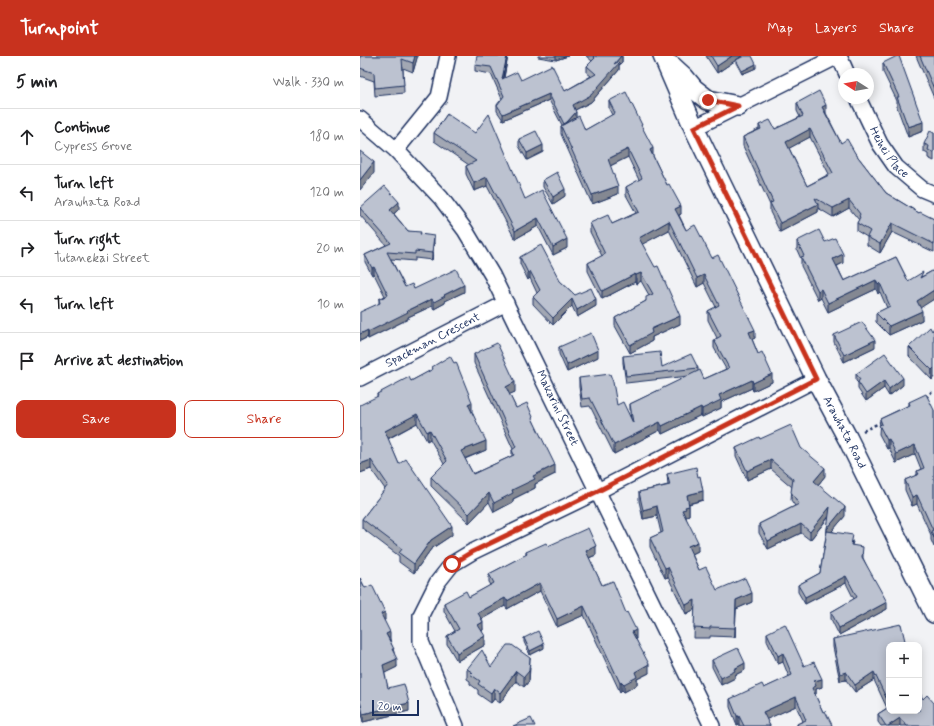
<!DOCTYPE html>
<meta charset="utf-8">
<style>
body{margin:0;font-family:Mynerve,sans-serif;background:#f2f2f2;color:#202124}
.controls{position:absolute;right:12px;bottom:12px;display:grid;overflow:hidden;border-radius:8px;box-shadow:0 2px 10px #0003}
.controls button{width:36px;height:36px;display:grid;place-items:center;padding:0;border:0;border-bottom:1px solid #e0e0e0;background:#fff;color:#202124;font:20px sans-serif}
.compass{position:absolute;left:478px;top:12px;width:36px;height:36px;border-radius:50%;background:#fff;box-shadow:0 2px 10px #0003;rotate:281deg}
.scale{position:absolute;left:12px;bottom:10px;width:47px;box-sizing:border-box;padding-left:4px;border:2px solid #1b2f5e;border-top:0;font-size:11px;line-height:14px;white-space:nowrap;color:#1b2f5e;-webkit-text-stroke:3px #fff;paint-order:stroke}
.stop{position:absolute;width:12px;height:12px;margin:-9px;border:3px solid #c8321e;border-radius:50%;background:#fff}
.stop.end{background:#c8321e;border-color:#fff;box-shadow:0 1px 4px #0008}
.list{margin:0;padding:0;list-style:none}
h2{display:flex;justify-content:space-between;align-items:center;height:52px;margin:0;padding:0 16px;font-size:17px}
h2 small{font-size:13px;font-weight:400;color:#757577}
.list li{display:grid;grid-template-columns:26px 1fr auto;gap:12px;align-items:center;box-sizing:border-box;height:56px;padding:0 16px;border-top:1px solid #e0e0e0}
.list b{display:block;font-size:15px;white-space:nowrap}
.list p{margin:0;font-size:13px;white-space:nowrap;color:#757577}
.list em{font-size:13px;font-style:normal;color:#757577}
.actions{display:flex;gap:8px;padding:12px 16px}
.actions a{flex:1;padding:9px 0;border:1px solid #c8321e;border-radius:8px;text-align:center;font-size:14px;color:#c8321e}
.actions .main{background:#c8321e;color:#fff}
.icon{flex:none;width:22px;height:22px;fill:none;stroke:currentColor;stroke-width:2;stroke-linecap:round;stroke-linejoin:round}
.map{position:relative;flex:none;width:574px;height:670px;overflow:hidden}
header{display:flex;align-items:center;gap:24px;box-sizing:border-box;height:56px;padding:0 20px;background:#c8321e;color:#fff}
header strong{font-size:19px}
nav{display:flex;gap:22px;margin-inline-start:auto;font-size:14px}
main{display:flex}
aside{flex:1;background:#fff}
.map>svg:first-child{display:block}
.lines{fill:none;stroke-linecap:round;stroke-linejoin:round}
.minor-casing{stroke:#1b2f5e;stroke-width:18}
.major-casing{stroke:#1b2f5e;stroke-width:22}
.path{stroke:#1b2f5e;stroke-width:2.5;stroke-dasharray:3 3;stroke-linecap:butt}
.minor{stroke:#fff;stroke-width:15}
.major{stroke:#fff;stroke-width:19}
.wall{fill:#a2a7b3;stroke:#1b2f5e;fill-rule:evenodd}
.shaded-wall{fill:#848892;stroke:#1b2f5e}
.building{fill:#bcc2d0;stroke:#1b2f5e;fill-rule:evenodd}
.route{stroke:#c8321e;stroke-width:5}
.labels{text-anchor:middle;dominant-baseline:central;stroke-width:3;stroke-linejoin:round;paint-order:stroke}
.street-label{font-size:12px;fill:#1b2f5e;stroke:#fff}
</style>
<header>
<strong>Turnpoint</strong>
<nav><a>Map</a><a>Layers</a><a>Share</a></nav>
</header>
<main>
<aside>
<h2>5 min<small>Walk · 330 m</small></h2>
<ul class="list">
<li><svg class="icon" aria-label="ahead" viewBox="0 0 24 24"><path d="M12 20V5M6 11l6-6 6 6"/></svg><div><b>Continue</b><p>Cypress Grove</p></div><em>180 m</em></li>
<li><svg class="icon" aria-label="left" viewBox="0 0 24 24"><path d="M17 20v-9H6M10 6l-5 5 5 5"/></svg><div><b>Turn left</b><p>Arawhata Road</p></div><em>120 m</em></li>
<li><svg class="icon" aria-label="right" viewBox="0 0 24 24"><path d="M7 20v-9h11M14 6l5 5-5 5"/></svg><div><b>Turn right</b><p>Tutanekai Street</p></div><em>20 m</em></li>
<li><svg class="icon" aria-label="left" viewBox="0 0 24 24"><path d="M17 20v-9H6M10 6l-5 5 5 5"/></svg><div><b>Turn left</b></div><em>10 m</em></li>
<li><svg class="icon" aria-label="arrive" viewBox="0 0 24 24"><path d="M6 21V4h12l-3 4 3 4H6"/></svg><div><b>Arrive at destination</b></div></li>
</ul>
<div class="actions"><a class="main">Save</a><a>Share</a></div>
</aside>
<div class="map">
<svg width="574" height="670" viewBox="0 0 574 670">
<rect width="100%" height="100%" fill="#f1f2f5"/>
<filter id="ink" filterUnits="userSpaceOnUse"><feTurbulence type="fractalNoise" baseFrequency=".025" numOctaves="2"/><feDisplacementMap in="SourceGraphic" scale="8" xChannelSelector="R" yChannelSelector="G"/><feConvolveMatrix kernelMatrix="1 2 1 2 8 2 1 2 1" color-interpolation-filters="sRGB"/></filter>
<g filter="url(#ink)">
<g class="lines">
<g class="minor-casing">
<g id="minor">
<path d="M 479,0 L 487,18"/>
<path id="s1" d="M 498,42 L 520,88 L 536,111 L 562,133 L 574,138"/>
<path id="s2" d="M 0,63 L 36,94 L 81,142 L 105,174 L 132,219 L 352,670"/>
<path d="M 334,72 L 478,0"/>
<path d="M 36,94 L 79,41 L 88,0"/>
<path id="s3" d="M 0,322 L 146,247"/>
<path d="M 96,670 L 61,586 L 61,559 L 77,527 L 92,508 L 112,496 L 238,435 L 456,323"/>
</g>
</g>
<g class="major-casing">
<g id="major">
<path id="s4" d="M 303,0 L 334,72 L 456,323 L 488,383 L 574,557"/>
<path d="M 312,10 L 324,21 L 334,33 L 348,44 L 378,50"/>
</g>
</g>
<path class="path" d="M 566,342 L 574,333
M 503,375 L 521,366"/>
<use href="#minor" class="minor"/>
<use href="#major" class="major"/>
</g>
<path class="wall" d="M 0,0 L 57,0 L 57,2 L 53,16 L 43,12 L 44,37 L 15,40 L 14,25 L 0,20 Z
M 148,0 L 144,22 L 161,24 L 205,35 L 231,20 L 227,17 L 227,10 L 232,5 L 226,0 L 235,0 L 236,1 L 262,0 L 262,6 L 259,9 L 259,14 L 231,46 L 215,54 L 216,62 L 225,74 L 252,59 L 249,53 L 249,45 L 282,71 L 293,100 L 321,158 L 319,159 L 326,174 L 395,282 L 392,283 L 398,298 L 412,326 L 393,335 L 392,332 L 361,346 L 361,352 L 342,361 L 341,359 L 302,378 L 300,374 L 254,398 L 230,350 L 222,351 L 219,331 L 219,322 L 257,349 L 271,364 L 270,356 L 270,348 L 329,320 L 266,327 L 263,307 L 263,300 L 302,311 L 338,312 L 338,315 L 344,323 L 366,313 L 354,292 L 354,284 L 357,282 L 348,264 L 348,255 L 356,251 L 344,227 L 337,231 L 309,174 L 282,188 L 320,268 L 292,281 L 292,285 L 270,297 L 255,270 L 255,262 L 286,245 L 289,239 L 281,225 L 276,228 L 275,226 L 242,243 L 228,215 L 228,207 L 242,200 L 230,176 L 230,167 L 252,168 L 276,157 L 266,139 L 266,131 L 279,124 L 268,101 L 250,110 L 258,138 L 232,148 L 201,78 L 201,70 L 202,69 L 189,44 L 143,64 L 137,55 L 137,49 L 142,43 L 131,18 L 115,15 L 115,9 Z
M 178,0 L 208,0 L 196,4 L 178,1 Z
M 346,0 L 382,0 L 377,3 L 396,12 L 382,18 L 376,7 L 376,4 L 357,17 Z
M 556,0 L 574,0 L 574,42 Z
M 523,7 L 563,75 L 548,81 L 537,51 L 537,45 L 523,16 Z
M 437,47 L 466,57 L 481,87 L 495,97 L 526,137 L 559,157 L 574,163 L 574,196 L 532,176 L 520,197 L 507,189 L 507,181 L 497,175 L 497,167 L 499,164 L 489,152 L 473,161 L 458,152 L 458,156 L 420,176 L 410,156 L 410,149 L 383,90 L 383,81 L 399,73 L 399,69 L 415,73 L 440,61 L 437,55 ZM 450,81 L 469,118 L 447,130 L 429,92 Z
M 87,58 L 165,143 L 207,192 L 193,199 L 178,170 L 155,183 L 127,130 L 114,135 L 106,118 L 106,110 L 109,109 L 74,85 L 74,77 Z
M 574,77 L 574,105 L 568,102 L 568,98 L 564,96 L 564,88 Z
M 159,83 L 183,96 L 167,104 L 159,90 Z
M 183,124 L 205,140 L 193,148 L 183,131 Z
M 0,152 L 39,153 L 34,158 L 48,175 L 61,178 L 74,187 L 72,204 L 55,202 L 55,205 L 31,203 L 45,231 L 54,233 L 104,236 L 85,245 L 85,247 L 74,253 L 72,250 L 48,261 L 48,263 L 8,283 L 8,281 L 0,285 L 19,247 L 19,243 L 25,240 L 14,218 L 12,219 L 5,206 L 5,199 L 26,189 L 0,159 Z
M 437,185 L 465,186 L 483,207 L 477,210 L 484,225 L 536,201 L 548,225 L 563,220 L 574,214 L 574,243 L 560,251 L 562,264 L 529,279 L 516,266 L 516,257 L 527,252 L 520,236 L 518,238 L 516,233 L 468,256 L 461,242 L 458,244 L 441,210 L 441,203 L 437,194 Z
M 160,201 L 200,225 L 215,239 L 236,250 L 217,261 L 212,250 L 193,269 L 173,248 L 173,241 L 177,237 L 170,222 L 168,224 L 160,208 Z
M 572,275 L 572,324 L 549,300 L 549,291 Z
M 474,279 L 515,291 L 484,306 L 474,286 Z
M 199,291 L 238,301 L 207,316 L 199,298 Z
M 114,298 L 155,336 L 149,338 L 156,352 L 173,364 L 195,418 L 175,428 L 175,432 L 153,443 L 153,446 L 134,456 L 129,446 L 109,467 L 71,430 L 71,421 L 84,408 L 70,383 L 67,385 L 57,367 L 28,383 L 39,408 L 92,479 L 71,493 L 54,517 L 39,506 L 39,500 L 2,472 L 2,463 L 25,433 L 11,413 L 0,417 L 17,340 L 17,338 L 51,325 L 72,314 L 72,311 L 112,356 L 126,394 L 105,403 L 113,418 L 152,400 L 152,394 L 153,393 L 114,307 Z
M 496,318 L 543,329 L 529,340 L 524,332 L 506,345 L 498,333 L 498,327 L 496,325 Z
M 549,346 L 574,354 L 574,491 L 571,484 L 571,479 L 557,448 L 552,450 L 545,434 L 545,424 L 557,419 L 557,415 L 561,413 L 555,398 L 536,407 L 529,392 L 527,393 L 519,378 L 520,363 L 549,349 Z
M 400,383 L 441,392 L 465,420 L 458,429 L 485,460 L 472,475 L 493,486 L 492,489 L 503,498 L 503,502 L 527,553 L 479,579 L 471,563 L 471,556 L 494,543 L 486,527 L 445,548 L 438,536 L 438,529 L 460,517 L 469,461 L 450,484 L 441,477 L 408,493 L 399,477 L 399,468 L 435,450 L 431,444 L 432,431 L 411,413 L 387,424 L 376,400 L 376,392 Z
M 307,418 L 343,444 L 329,448 L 329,459 L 326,460 L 326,462 L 338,495 L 332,498 L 339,514 L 357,534 L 392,546 L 376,553 L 375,581 L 350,580 L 350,582 L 334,582 L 335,553 L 326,558 L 308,521 L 305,522 L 290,491 L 290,482 L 301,477 L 297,460 L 283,463 L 279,445 L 279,436 L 308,429 Z
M 188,490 L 236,499 L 229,502 L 242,529 L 276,583 L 289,617 L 277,623 L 277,629 L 264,636 L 262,634 L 260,636 L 224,559 L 197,571 L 180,535 L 147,553 L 145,550 L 122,563 L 123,574 L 122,575 L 125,589 L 97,605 L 87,588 L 87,580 L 95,575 L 84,555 L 84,547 L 109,541 L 131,529 L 129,526 L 129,518 L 166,499 L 166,496 Z
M 0,522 L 5,532 L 25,564 L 24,565 L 34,596 L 37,611 L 24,617 L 28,632 L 49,655 L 3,666 L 0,653 Z
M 407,577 L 444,610 L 462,631 L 456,633 L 456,638 L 455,639 L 463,656 L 472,670 L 437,670 L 437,668 L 443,665 L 436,650 L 406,663 L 410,670 L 380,670 L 379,668 L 377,669 L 370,651 L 370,643 L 404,632 L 429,621 L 423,606 L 418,608 L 407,585 Z
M 164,582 L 184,592 L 170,599 L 164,586 Z
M 473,583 L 529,589 L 529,655 L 574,670 L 540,670 L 540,669 L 521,670 L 518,666 L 518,658 L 527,652 L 514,624 L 495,636 L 486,624 L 480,625 L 473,591 Z
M 352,604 L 385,614 L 375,619 L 375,622 L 361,629 L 352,611 Z
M 131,611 L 170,612 L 169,625 L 164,631 L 156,625 L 140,647 L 134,643 L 131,647 L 118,638 L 118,634 L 110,628 L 110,625 L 107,623 L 107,613 Z"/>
<path class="shaded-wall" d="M 55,0 L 57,0 L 57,2 L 53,16 L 53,7 Z
M 147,0 L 148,0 L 142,30 L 142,23 Z
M 196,0 L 208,0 L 196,4 Z
M 261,0 L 262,0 L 262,6 L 259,9 L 259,14 L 231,46 L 213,55 L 213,49 L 254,8 Z
M 372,0 L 382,0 L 357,17 L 357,10 Z
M 396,8 L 396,12 L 382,18 L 382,15 Z
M 189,38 L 189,44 L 143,64 L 143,58 Z
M 466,49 L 466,57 L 462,51 Z
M 216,56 L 216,63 L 205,69 Z
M 563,66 L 563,75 L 548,81 L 548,71 Z
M 450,73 L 450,81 L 426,94 L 426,86 Z
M 183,89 L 183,96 L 167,104 L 167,97 Z
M 293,92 L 293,100 L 290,94 Z
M 268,93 L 268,101 L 248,111 L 248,103 Z
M 14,106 L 14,117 L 0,134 L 0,124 Z
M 127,121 L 127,130 L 114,135 L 114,127 Z
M 258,130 L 258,138 L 232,148 L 232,139 Z
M 205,133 L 205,140 L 193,148 L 193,141 Z
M 489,144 L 489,152 L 473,161 L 473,152 Z
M 39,146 L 39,153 L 30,161 L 30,154 Z
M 458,148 L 458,156 L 420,176 L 420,167 Z
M 321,150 L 321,158 L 315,161 L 315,153 Z
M 178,162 L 178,170 L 155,183 L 155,175 Z
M 309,165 L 309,174 L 279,190 L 279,182 Z
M 532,167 L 532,176 L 520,197 L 520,188 Z
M 74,180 L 74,187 L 72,204 L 72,197 Z
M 207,183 L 207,192 L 193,199 L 193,191 Z
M 483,198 L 483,207 L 473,212 L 473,203 Z
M 14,211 L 14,218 L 12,219 L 12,212 Z
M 170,215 L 170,222 L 168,224 L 168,217 Z
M 281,217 L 281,225 L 276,228 L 276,219 Z
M 275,218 L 275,226 L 242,243 L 242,235 Z
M 344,219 L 344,227 L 337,231 L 337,222 Z
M 516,224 L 516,233 L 468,256 L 468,247 Z
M 520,227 L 520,236 L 518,238 L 518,229 Z
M 104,229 L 104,236 L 85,245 L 85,247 L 74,253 L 74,246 L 84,239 Z
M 461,233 L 461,242 L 458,244 L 458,235 Z
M 574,234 L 574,243 L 557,254 L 557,245 Z
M 72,243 L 72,250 L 48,261 L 48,263 L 8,283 L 8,276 L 47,255 Z
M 212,243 L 212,250 L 193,269 L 193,262 Z
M 236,243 L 236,250 L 217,261 L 217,254 Z
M 562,255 L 562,264 L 529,279 L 529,270 Z
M 320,260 L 320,268 L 292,281 L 292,285 L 270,297 L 270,289 L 291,273 Z
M 8,274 L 8,281 L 0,285 L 0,278 Z
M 395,274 L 395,282 L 389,285 L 389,276 Z
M 515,284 L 515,291 L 484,306 L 484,299 Z
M 238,294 L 238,301 L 207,316 L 207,309 Z
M 574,312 L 574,321 L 572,324 L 572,314 Z
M 412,318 L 412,326 L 393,335 L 393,327 Z
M 543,322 L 543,329 L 529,340 L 529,333 Z
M 392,324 L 392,332 L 361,346 L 361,352 L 342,361 L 342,353 L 359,339 Z
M 524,325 L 524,332 L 506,345 L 506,338 Z
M 155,326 L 155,336 L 146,340 L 146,331 Z
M 112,346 L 112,356 L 108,357 L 108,348 Z
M 341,351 L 341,359 L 302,378 L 302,370 Z
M 57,358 L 57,367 L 25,384 L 25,375 Z
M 300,366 L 300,374 L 254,398 L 254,389 Z
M 70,374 L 70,383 L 67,385 L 67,376 Z
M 529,383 L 529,392 L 527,393 L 527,384 Z
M 126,385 L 126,394 L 101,404 L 101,395 Z
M 555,389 L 555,398 L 536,407 L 536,398 Z
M 11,404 L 11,413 L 0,417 L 0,408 Z
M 411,404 L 411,413 L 387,424 L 387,415 Z
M 195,409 L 195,418 L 175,428 L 175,432 L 153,443 L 153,446 L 134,456 L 134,447 L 173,420 Z
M 465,412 L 465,420 L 454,434 L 454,425 Z
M 343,435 L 343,444 L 327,448 L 327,439 Z
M 129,437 L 129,446 L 109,467 L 109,458 Z
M 557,439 L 557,448 L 552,450 L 552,441 Z
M 297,450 L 297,460 L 283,463 L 283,454 Z
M 329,450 L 329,459 L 326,460 L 326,463 L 322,454 L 325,451 Z
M 470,451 L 470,459 L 450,484 L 450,476 Z
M 485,451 L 485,460 L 467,481 L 467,473 Z
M 441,468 L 441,477 L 408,493 L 408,485 Z
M 92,470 L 92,479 L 71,493 L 54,517 L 54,508 L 71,484 Z
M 338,486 L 338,495 L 328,500 L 328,490 Z
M 236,490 L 236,499 L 226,503 L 226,495 Z
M 308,511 L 308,521 L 305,522 L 305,512 Z
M 486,520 L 486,527 L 445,548 L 445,541 Z
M 180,527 L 180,535 L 147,553 L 147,545 Z
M 392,537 L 392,546 L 376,553 L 375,581 L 376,544 Z
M 145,542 L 145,550 L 118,565 L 118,557 Z
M 335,544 L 335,553 L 326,558 L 326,549 Z
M 527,546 L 527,553 L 479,579 L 479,572 Z
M 224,550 L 224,559 L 197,571 L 197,563 Z
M 25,556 L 25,564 L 21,566 L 21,558 Z
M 123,566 L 123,574 L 118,577 L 118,569 Z
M 276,574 L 276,583 L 272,585 L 272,576 Z
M 30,576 L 30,585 L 26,578 Z
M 125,580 L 125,589 L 97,605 L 97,597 Z
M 184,588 L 184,592 L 170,599 L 170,595 Z
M 423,597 L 423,606 L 418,608 L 418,600 Z
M 170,602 L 169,625 L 164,631 L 164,621 Z
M 37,603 L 37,611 L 23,618 L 23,609 Z
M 385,607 L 385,614 L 375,619 L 375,622 L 361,629 L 361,622 L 374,613 Z
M 289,608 L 289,617 L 277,623 L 277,629 L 264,636 L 264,628 L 275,616 Z
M 156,615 L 156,625 L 140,647 L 140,637 Z
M 486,616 L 486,624 L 480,625 L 480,618 Z
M 514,616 L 514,624 L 495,636 L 495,629 Z
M 462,623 L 462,631 L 456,633 L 456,638 L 452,640 L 452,632 L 454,625 Z
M 262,626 L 262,634 L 260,636 L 260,627 Z
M 134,632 L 134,643 L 131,647 L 131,637 Z
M 436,641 L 436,650 L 403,665 L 403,656 Z
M 49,647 L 49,655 L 3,666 L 3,658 Z
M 377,660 L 379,660 L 379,668 L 377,669 Z
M 540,662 L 540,669 L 539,670 L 528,670 Z"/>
<path class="building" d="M 0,0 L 55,0 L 53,7 L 42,3 L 44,29 L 15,32 L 14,17 L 0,12 Z
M 117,0 L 147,0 L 142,23 L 157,16 L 161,24 L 192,9 L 205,35 L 236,18 L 227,10 L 235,2 L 233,0 L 235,0 L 236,1 L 237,0 L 261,0 L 254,8 L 258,6 L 259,7 L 231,39 L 213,49 L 216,56 L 207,66 L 204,68 L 189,38 L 143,58 L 137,49 L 144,40 L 131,11 L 115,9 Z
M 351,0 L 372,0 L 357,10 Z
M 384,0 L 392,0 L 396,8 L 382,15 L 376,4 Z
M 537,0 L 539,0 L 563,66 L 548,71 L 537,41 L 539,41 L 523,7 Z
M 560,0 L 574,0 L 574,33 Z
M 459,35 L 466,49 L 462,51 L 481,87 L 487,83 L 495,97 L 526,137 L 559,157 L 560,156 L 574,163 L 574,188 L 532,167 L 520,188 L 507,181 L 510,175 L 497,167 L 500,161 L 499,160 L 500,158 L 489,144 L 473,152 L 455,142 L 458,148 L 420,167 L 410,147 L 413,146 L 383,81 L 401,73 L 399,69 L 410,64 L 415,73 L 443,60 L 437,47 ZM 450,73 L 473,117 L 447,130 L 426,86 Z
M 266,36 L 282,69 L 281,69 L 293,92 L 290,94 L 307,129 L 309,128 L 321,150 L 315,153 L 326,174 L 335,169 L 352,202 L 358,199 L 395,274 L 389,276 L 398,298 L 402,296 L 412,318 L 393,327 L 392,324 L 359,339 L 361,344 L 342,353 L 341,351 L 302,370 L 300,366 L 254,389 L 230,342 L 222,343 L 219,322 L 250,318 L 253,326 L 257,349 L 263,346 L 273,367 L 270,348 L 340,314 L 344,323 L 369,312 L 354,284 L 361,280 L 348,255 L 359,249 L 344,219 L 337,222 L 309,165 L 279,182 L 295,211 L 298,210 L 320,260 L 291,273 L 292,277 L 270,289 L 255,262 L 286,245 L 286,241 L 293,238 L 281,217 L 276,219 L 275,218 L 242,235 L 228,207 L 245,198 L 230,167 L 248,159 L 252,168 L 279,156 L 266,131 L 282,122 L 268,93 L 248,103 L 258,130 L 232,139 L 201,70 L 219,60 L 225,74 L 255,57 L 249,45 Z
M 87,58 L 115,77 L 129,58 L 165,143 L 182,134 L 207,183 L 193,191 L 178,162 L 155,175 L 127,121 L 114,127 L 106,110 L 116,105 L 74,77 Z
M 176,75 L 183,89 L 167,97 L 159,83 Z
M 570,75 L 574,77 L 574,97 L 568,94 L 569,90 L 564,88 Z
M 0,95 L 14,106 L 0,124 Z
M 197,116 L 205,133 L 193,141 L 183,124 Z
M 25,130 L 39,146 L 30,154 L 48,175 L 61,176 L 60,178 L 74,180 L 72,197 L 55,195 L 55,198 L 27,196 L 45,231 L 52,228 L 54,233 L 96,213 L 104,229 L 84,239 L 85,240 L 74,246 L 72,243 L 47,255 L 48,256 L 8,276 L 8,274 L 0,278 L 0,256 L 20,247 L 19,243 L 28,239 L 14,211 L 12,212 L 5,199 L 31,187 L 0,152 Z
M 459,174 L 465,186 L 475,182 L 483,198 L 473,203 L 484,225 L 536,201 L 548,225 L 563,216 L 560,222 L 574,214 L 574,234 L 557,245 L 562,255 L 529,270 L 516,257 L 530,250 L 520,227 L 518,229 L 516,224 L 468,247 L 461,233 L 458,235 L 441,201 L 444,200 L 437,185 Z
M 181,189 L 200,225 L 215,239 L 231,232 L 236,243 L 217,254 L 212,243 L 193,262 L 173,241 L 180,234 L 170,215 L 168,217 L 160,201 Z
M 502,266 L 515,284 L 484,299 L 474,279 Z
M 570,271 L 572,275 L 574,272 L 574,312 L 572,314 L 549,291 Z
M 231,277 L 238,294 L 207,309 L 199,291 Z
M 137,287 L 155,326 L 146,331 L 156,352 L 167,347 L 173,361 L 172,362 L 195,409 L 173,420 L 175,423 L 152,434 L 153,437 L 134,447 L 129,437 L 109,458 L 71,421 L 87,405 L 70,374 L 67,376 L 57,358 L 25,375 L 39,408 L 46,403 L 92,470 L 71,484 L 54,508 L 39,497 L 42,493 L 2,463 L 28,429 L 11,404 L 0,408 L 0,349 L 18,340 L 17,338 L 49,321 L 51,325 L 73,313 L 72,311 L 90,300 L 94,307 L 96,306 L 112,346 L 108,348 L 126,385 L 101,395 L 113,418 L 154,399 L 152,394 L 156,391 L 114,298 Z
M 300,296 L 302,311 L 331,298 L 338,312 L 266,320 L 263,300 Z
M 525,297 L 543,322 L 529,333 L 524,325 L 506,338 L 498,326 L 500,323 L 496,318 Z
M 566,338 L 574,354 L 574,482 L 571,475 L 573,474 L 557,439 L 552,441 L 545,424 L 559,418 L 557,415 L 564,412 L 555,389 L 536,398 L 529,383 L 527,384 L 519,369 L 522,368 L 520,363 L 550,349 L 549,346 Z
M 431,369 L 441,392 L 465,412 L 454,425 L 485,451 L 467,473 L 470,451 L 450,476 L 441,468 L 408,485 L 399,468 L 439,448 L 431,436 L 433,423 L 411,404 L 387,415 L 376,392 L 399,381 L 400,383 Z
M 336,411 L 338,421 L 340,420 L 343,435 L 327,439 L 329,450 L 325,451 L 326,453 L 322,454 L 338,486 L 328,490 L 339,514 L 346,511 L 357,534 L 385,522 L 392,537 L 376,544 L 375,572 L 350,571 L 350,573 L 334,572 L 335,544 L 326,549 L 308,511 L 305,512 L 290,482 L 303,476 L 297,450 L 283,454 L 279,436 L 310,429 L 307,418 Z
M 228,472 L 236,490 L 226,495 L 242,529 L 253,525 L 266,557 L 267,556 L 276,574 L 272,576 L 289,608 L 275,616 L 277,621 L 264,628 L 262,626 L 260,627 L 224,550 L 197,563 L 180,527 L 147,545 L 145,542 L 118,557 L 123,566 L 118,569 L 125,580 L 97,597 L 87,580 L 99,573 L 84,547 L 106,535 L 109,541 L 134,527 L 129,518 L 167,498 L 166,496 L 186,487 L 188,490 Z
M 467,475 L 493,479 L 491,489 L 503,491 L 502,501 L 527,546 L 479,572 L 471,556 L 497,541 L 486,520 L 445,541 L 438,529 L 460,517 Z
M 0,522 L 5,532 L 12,529 L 25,556 L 21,558 L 30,576 L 26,578 L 34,593 L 32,593 L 37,603 L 23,609 L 28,632 L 44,628 L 49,647 L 3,658 L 0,644 Z
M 425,568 L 444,610 L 454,606 L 462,623 L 454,625 L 456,630 L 452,632 L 463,656 L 465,655 L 472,669 L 470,670 L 438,670 L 437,668 L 446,664 L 436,641 L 403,656 L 410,670 L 384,670 L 379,660 L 377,660 L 370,643 L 402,628 L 404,632 L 432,619 L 423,597 L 418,600 L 407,577 Z
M 541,568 L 546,589 L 529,589 L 529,648 L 514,616 L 495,629 L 486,616 L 480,618 L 473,583 Z
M 178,575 L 184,588 L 170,595 L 164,582 Z
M 147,589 L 152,589 L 170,602 L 169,615 L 164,621 L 156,615 L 140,637 L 134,632 L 131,637 L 118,628 L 120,625 L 110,618 L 112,616 L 107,613 L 122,594 L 131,611 Z
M 378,592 L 385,607 L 374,613 L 375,615 L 361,622 L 352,604 Z
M 559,635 L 563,643 L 567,639 L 574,647 L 574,669 L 573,669 L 574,670 L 547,670 L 540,662 L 528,670 L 526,670 L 518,658 L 529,651 L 529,655 L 559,655 Z
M 171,662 L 175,670 L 153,670 Z"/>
</g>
<g class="lines" filter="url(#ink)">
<path class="route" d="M 92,508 L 112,496 L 238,435 L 456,323 L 334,72 L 378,50 L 348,44"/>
</g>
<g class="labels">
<g class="street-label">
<text stroke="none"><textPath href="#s1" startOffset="63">Heihei Place</textPath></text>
<text stroke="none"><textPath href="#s3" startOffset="82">Spackman Crescent</textPath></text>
<text stroke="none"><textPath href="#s2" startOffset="354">Makarini Street</textPath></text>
<text stroke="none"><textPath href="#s4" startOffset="418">Arawhata Road</textPath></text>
</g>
</g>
</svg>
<div class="controls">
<button>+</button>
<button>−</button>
</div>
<svg class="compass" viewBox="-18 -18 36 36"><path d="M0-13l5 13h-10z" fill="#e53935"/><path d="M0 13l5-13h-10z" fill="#757577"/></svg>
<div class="scale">20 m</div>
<div class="stop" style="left:92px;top:508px"></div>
<div class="stop end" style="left:348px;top:44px"></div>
</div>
</main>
